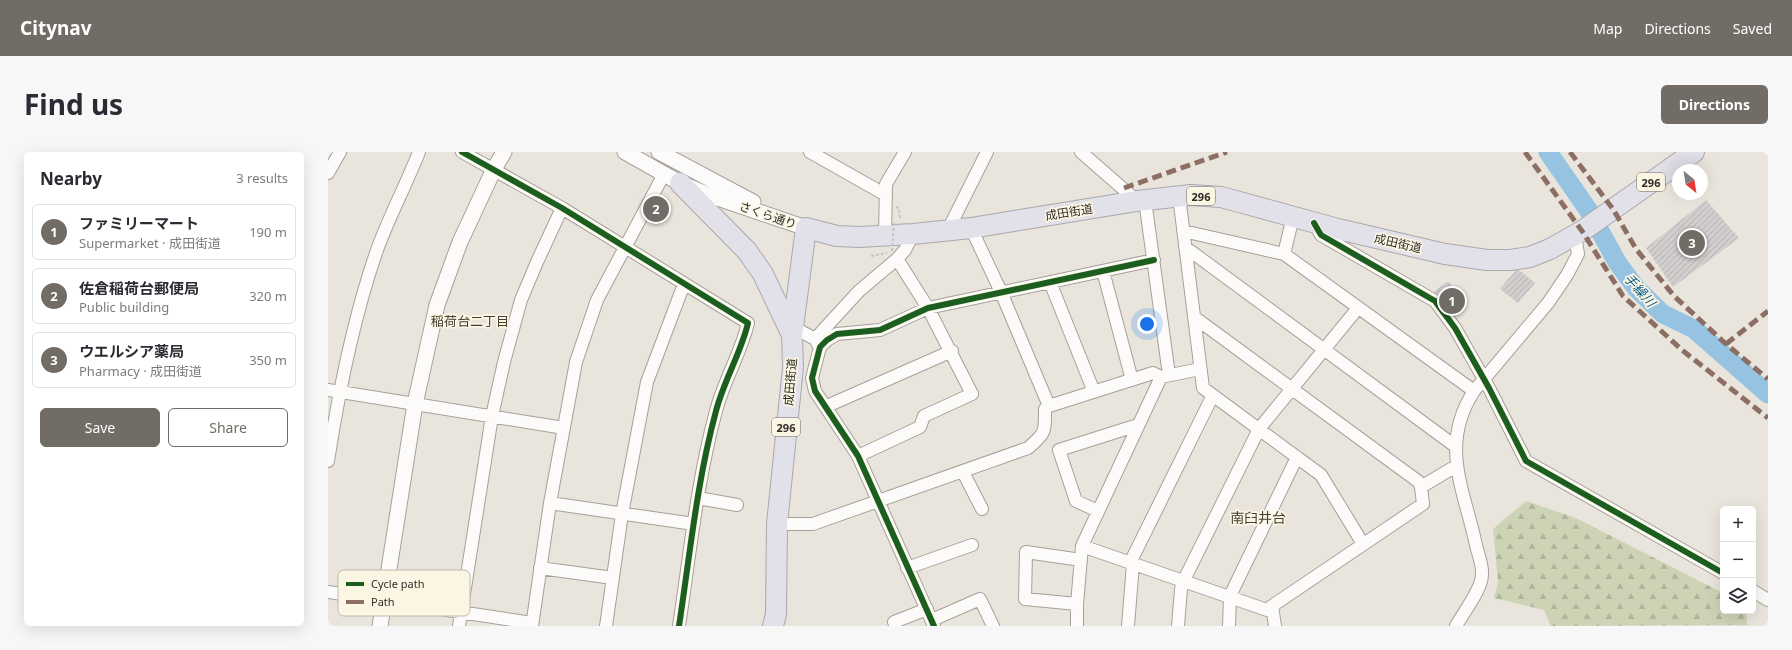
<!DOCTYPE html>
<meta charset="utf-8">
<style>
body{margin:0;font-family:"Noto Sans","Noto Sans JP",sans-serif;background:#f7f7f7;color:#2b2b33}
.controls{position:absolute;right:12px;bottom:12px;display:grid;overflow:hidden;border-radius:6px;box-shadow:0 4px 16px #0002}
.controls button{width:36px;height:36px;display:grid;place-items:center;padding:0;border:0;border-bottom:1px solid #e1e1e2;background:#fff;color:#2b2b33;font:20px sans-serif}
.compass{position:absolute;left:1344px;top:12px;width:36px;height:36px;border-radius:50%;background:#fff;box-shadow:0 4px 16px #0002;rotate:150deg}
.you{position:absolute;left:819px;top:172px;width:14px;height:14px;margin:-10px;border:3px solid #fff;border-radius:50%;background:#1a73e8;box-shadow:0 0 0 6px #1a73e833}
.badge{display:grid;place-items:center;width:26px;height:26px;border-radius:50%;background:#716d66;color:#fff;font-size:13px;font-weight:700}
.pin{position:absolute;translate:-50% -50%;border:2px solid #fff;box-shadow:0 1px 4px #0006}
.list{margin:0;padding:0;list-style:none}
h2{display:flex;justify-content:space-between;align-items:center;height:52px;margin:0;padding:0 16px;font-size:17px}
h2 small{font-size:13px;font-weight:400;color:#7c7c81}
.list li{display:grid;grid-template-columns:26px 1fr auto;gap:12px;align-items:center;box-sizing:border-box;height:56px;margin:0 8px 8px;padding:0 8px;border:1px solid #e1e1e2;border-radius:6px}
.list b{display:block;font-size:15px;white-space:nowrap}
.list p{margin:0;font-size:13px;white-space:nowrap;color:#7c7c81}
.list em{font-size:13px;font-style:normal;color:#7c7c81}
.actions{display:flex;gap:8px;padding:12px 16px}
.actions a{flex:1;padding:9px 0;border:1px solid #716d66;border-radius:6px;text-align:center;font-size:14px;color:#716d66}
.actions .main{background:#716d66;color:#fff}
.icon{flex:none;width:22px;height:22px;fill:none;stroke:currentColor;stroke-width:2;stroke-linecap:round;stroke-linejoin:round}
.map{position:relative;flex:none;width:1440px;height:474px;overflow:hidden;border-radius:6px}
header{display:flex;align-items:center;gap:24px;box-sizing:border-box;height:56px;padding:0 20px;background:#716d66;color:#fff}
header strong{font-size:19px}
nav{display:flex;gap:22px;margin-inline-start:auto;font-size:14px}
.intro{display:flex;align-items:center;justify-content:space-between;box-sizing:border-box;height:96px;padding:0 24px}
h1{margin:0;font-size:28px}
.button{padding:10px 18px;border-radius:6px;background:#716d66;color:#fff;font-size:14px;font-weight:700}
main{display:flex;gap:24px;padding:0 24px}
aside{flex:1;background:#fff;border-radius:6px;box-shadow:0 4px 16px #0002}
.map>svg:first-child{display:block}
.forest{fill:url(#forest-firs)}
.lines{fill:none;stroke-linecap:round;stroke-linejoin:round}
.river{stroke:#96c3e2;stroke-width:19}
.building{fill:url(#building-hatch)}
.minor-casing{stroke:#a4a19a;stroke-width:14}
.tertiary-casing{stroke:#a4a19a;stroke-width:17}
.trunk-casing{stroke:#aaa7ad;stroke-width:22}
.path{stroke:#c7c5c2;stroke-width:2;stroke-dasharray:3 2;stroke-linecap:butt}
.minor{stroke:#fcfbfa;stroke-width:12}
.tertiary{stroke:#fcfbfa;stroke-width:15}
.trunk{stroke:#e2e0e8;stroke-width:20}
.path-bridge{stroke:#c7c5c2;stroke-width:2;stroke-dasharray:3 2;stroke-linecap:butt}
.quiet{stroke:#8d6e63;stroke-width:5;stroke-dasharray:10 5;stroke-linecap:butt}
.cycleway-casing{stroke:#fbf5e4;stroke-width:8}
.cycleway{stroke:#1b5e20;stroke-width:6}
.labels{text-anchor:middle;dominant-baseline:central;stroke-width:3.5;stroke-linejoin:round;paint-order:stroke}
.shield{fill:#fbf5e4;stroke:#6d6960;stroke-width:1}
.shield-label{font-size:11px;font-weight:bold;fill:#302d27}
.street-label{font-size:12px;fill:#302d27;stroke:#fbf5e4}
.water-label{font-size:13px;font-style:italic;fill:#0c5c88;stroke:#fbf5e4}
.neighbourhood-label{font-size:13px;fill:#464033;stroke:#fbf5e4}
.quarter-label{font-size:14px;fill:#464033;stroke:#fbf5e4}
.key{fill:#fbf5e4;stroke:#beb9ab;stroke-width:1}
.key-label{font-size:11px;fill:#302d27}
</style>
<header>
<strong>Citynav</strong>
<nav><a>Map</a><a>Directions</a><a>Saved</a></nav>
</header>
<div class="intro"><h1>Find us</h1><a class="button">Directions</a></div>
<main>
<aside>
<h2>Nearby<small>3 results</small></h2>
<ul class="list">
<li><span class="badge">1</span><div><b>ファミリーマート</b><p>Supermarket · 成田街道</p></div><em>190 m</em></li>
<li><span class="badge">2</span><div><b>佐倉稲荷台郵便局</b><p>Public building</p></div><em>320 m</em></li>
<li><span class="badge">3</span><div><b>ウエルシア薬局</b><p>Pharmacy · 成田街道</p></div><em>350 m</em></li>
</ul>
<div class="actions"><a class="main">Save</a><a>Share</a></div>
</aside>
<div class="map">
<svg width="1440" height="474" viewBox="0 0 1440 474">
<defs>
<pattern id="forest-firs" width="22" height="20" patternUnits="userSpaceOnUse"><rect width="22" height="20" fill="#cdd4b6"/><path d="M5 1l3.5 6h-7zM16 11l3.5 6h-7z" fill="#b0b69c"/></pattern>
<pattern id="building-hatch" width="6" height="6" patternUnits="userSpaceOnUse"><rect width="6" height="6" fill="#d2cecd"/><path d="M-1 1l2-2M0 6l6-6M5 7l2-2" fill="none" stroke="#b5b1b0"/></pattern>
</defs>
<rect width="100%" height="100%" fill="#e9e5dc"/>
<path class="forest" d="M 1198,349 L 1248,366 L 1395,441 L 1395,459 L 1418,459 L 1419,473 L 1223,474 L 1216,458 L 1166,446 L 1170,430 L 1165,377 Z"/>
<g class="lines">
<path class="river" d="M 1220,0 L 1261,59 L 1289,110 L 1308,136 L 1335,162 L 1366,177 L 1440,242"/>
</g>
<path class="building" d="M 1378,48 L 1411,86 L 1345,135 L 1318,96 Z
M 1191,118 L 1207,131 L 1190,151 L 1172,137 L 1187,119 Z
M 1120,129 L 1139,152 L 1126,163 L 1113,145 L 1106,140 Z"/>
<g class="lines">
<g class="minor-casing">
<path id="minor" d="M 134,0 L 234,56 L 420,171 C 413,201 396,228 388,259 C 369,329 362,402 351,474
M 482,0 L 558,43
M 753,0 L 809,49
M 0,21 L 12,0
M 851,44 L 875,236 L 993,323 L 1035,392
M 817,48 L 841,223
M 986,71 L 993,83 L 1107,149 L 1127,176 L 1161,236 L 1198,309 L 1395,421
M 643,76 L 673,140 L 721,254 L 825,221 L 833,225
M 620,78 L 659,0
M 855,79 L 956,102 L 1146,239
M 557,83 L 558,32 L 577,0
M 857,95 L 1127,294
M 956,102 L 965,65
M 775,119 L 804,228
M 722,130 L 766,240
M 866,165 L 1091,330 L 1093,335
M 465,175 L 487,187 L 491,194
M 487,187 L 531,139 L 569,107 L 577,98 L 585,82
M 0,238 L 236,276
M 499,254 L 624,199
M 530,304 L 592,275 L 596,264 L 644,242 L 600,156 L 569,107
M 0,309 C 11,238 25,167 49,98 C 61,65 78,33 91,0
M 635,320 L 654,357
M 370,346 L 409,353
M 222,351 L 366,372
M 770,359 L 748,349 L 731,298 L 810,273
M 449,372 L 485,372 L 700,296 C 718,281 717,280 717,257 L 721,254
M 754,394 L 939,458 L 944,454
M 802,411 L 884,245
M 212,416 L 285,426
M 579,416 L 644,393
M 1425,439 L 1440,448
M 0,440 L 204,471
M 749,452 L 697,447 L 698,400 L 753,408
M 604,468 L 652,447 L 665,474
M 566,470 L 599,457
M 131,474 L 164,264 L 176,210 L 193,148 L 209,110 L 234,56
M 204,474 L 222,351 L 248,210 L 269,148 L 336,22
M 278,474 L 294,362 L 319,230 L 356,132
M 606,474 L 530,304 L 487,239 L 484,226 L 492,195 L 499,188 L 509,182 L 552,178 L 600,156 L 826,108
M 749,474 L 749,452 L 754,394 L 833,225 L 872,217
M 800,474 L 805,412
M 850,474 L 853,437 L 856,428 L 931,277 L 1030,156
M 901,474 L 902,444 L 969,305
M 947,474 L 944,454 L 1095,352 L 1093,335 L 1128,314
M 1128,474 C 1135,461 1154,437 1154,423 C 1155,413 1150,402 1148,393 C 1136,337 1111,293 1146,239 L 1220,151 L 1239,123 L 1250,102 L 1247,83"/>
</g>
<g class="tertiary-casing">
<path id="tertiary" d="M 297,0 L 352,31 L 378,42 L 478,76
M 331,0 L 425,50
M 52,474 L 87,252 L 109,153 L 132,90 L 166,17 L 176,0"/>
</g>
<g class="trunk-casing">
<path id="trunk" d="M 352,31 L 419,99 L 435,122 L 464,183
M 445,474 L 448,462 L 449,372 L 465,215 L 464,183 L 478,76 L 509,84 L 531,85 L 585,82 L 643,76 L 809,49 L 863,43 L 893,45 L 1010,77 L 1117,102 L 1159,108 L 1182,108 L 1202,105 L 1222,97 L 1254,79 L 1366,0"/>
</g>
<path class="path" d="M 568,55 L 571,56 L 572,67
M 543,104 L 559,101"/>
<use href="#minor" class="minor"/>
<use href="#tertiary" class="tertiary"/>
<use href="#trunk" class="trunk"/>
<path class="path-bridge" d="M 564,99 L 566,69"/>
<path class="quiet" d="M 1197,0 L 1254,79 L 1295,144 L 1354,198 L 1440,266
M 1242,0 L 1285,57 L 1308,97 L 1346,144 L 1398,192 L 1440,227
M 796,36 L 899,0
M 1398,192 L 1440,159"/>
<g class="cycleway-casing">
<path id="cycleway" d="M 134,0 L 234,56 L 420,171 C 413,201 396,228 388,259 C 369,329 362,402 351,474
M 986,71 L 993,83 L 1107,149 L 1127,176 L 1161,236 L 1198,309 L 1395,421
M 606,474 L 530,304 L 487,239 L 484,226 L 492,195 L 499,188 L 509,182 L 552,178 L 600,156 L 826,108"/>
</g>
<use href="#cycleway" class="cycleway"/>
</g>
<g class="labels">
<g class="shield">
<rect x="1309" y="21" width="28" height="18" rx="3"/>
<rect x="859" y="35" width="28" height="18" rx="3"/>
<rect x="444" y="266" width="28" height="18" rx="3"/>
</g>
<g class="shield-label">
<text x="1323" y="30">296</text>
<text x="873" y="44">296</text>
<text x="458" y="275">296</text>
</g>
<g class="street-label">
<text transform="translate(741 60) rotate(-9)">成田街道</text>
<text transform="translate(440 63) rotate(19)">さくら通り</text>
<text transform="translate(1070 91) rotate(13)">成田街道</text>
<text transform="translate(462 230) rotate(-85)">成田街道</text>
</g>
<g class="water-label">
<text transform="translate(1312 138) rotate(48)">手繰川</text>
</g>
<g class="neighbourhood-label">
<text x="142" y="169">稲荷台二丁目</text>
</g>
<g class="quarter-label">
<text x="930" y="365">南臼井台</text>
</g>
</g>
<rect x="10" y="418" width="132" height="46" rx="6" class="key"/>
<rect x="18" y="430" width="18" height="4" fill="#1b5e20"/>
<rect x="18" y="448" width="18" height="4" fill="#8d6e63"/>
<g class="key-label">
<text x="43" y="436">Cycle path</text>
<text x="43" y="454">Path</text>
</g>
</svg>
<div class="controls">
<button>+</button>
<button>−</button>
<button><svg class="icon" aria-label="layers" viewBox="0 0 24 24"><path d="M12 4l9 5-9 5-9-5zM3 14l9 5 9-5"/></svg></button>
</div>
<svg class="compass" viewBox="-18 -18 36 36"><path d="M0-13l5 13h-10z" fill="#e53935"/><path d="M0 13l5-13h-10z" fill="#7c7c81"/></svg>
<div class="you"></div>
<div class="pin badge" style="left:1124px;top:149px">1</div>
<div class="pin badge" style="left:328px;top:57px">2</div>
<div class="pin badge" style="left:1364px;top:91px">3</div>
</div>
</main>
